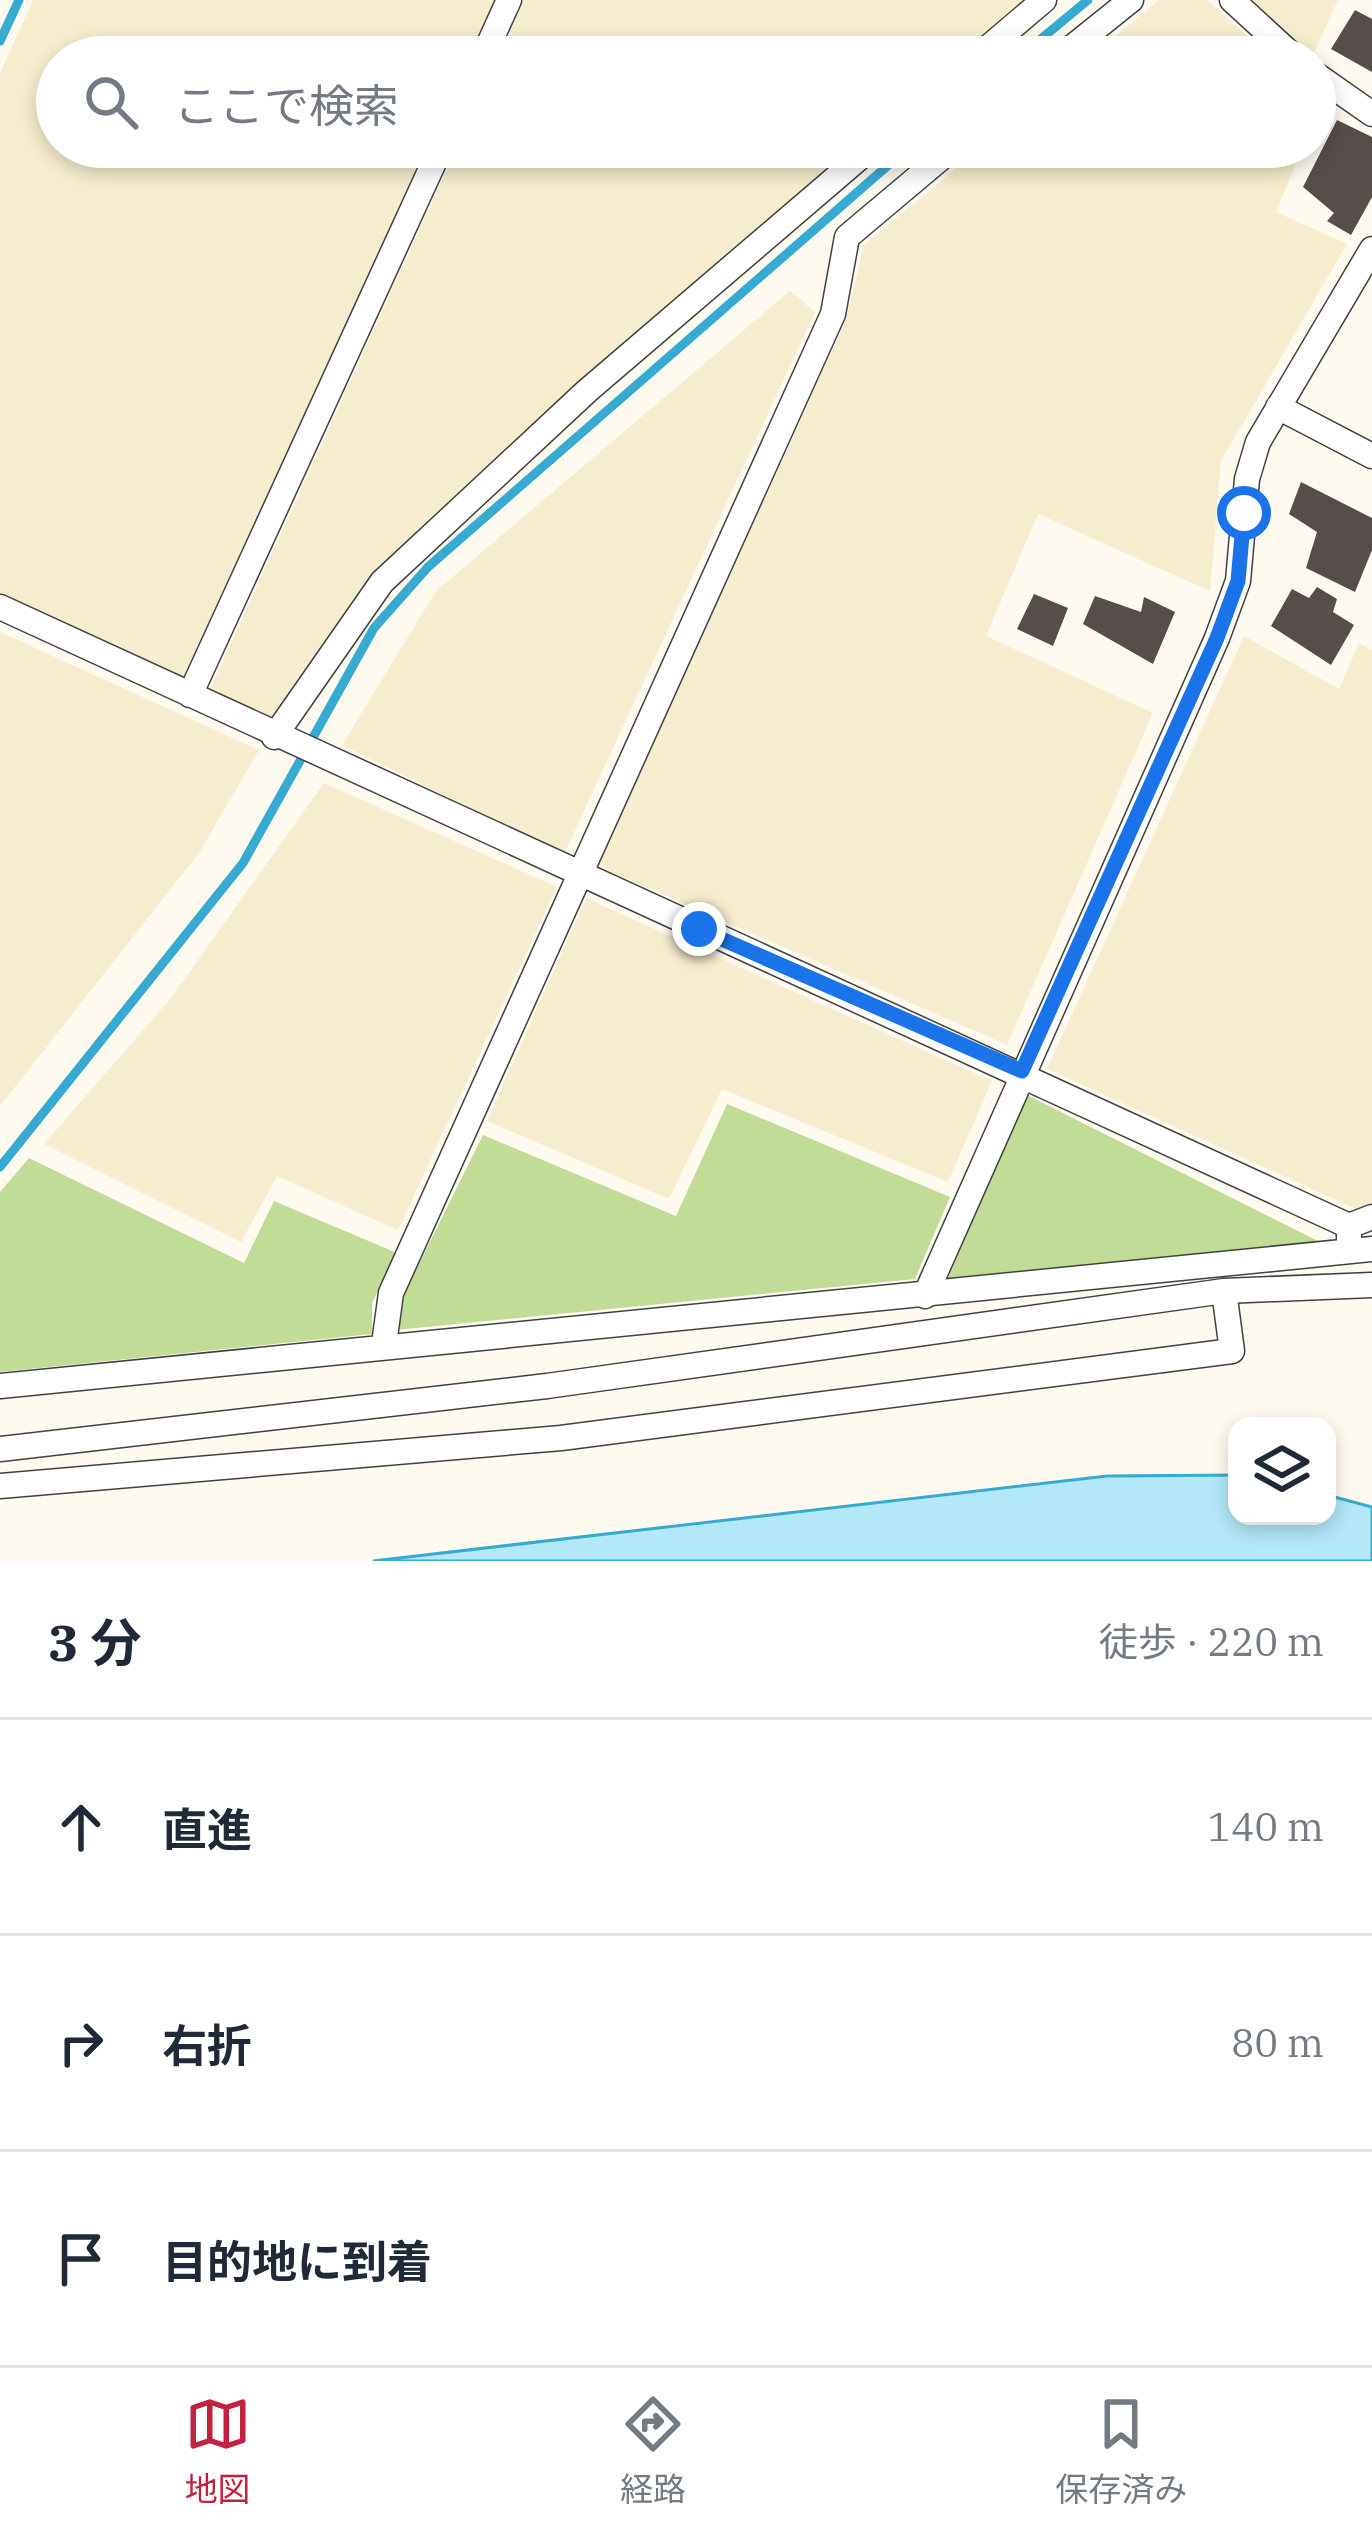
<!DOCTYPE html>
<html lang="ja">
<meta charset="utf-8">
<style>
body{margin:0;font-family:"IBM Plex Serif","Noto Sans JP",serif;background:#f6f6f7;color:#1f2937}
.controls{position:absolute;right:36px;bottom:36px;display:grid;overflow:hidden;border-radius:24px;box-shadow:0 6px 18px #0003}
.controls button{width:108px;height:108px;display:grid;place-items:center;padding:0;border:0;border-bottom:3px solid #e0e1e3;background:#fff;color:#1f2937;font:60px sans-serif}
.stop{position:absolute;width:36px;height:36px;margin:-27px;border:9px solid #1a73e8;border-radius:50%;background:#fff}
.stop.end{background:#1a73e8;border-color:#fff;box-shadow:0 3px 12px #0008}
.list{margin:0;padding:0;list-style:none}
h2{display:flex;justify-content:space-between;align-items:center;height:156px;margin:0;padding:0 48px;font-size:51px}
h2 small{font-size:39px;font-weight:400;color:#747a83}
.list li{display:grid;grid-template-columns:78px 1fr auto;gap:36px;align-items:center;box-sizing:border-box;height:216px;padding:0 48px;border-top:3px solid #e0e1e3}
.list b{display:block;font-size:45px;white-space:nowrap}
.list em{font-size:39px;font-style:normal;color:#747a83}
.icon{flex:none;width:66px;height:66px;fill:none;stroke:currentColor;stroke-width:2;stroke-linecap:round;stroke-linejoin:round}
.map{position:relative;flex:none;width:1372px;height:1561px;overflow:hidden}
.search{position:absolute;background:#fff;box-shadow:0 6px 18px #0003;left:36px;right:36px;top:36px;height:132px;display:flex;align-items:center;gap:30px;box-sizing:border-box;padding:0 42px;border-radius:66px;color:#747a83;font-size:45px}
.sheet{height:804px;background:#fff}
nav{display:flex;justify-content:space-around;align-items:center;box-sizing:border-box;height:168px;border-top:3px solid #e0e1e3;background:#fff;font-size:33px;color:#747a83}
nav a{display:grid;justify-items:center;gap:6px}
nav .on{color:#c32140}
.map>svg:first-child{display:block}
.farmland{fill:#f6edce}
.forest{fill:#c0dc96}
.water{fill:#b2e8f8;stroke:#37aad1;stroke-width:3}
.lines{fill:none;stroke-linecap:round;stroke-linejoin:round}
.stream{stroke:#37aad1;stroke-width:9}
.building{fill:#574d4a}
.minor-casing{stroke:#414141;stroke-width:27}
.minor{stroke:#fff;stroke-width:24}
.route{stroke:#1a73e8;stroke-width:15}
</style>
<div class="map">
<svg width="1372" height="1561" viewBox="0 0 1372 1561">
<rect width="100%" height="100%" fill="#fffaef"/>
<path class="farmland" d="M 33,0 L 495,0 L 469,57 L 57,57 L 57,147 L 428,147 L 186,679 L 0,593 L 0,73 Z
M 524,0 L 1027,0 L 961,57 L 498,57 Z
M 1159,0 L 1207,0 L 1271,57 L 1090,57 Z
M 1250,0 L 1338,0 L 1313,55 Z
M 457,147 L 856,147 L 373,579 L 270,725 L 209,691 Z
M 982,147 L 1303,147 L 1276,212 L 1347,244 L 1221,461 L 1210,591 L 1038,514 L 986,636 L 1153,713 L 1007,1045 L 598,866 L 846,320 L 864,245 Z
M 790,291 L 815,312 L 564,854 L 342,745 L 436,591 Z
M 0,632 L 259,750 L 199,853 L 0,1106 Z
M 1244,636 L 1339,689 L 1359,643 L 1372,650 L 1372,1202 L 1356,1209 L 1047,1069 Z
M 324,783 L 557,887 L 398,1230 L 277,1176 L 241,1242 L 44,1144 L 171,998 Z
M 586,898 L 992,1081 L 948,1182 L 722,1089 L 669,1199 L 487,1121 Z"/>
<path class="forest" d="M 1025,1094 L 1320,1242 L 947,1281 Z
M 727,1104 L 950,1197 L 915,1279 L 396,1330 L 400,1302 L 483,1135 L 676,1216 Z
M 29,1158 L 244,1263 L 274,1201 L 397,1253 L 372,1303 L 372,1334 L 0,1372 L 0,1192 Z"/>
<path class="water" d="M 1237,1475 L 1237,1516 L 1327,1516 L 1327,1495 L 1372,1507 L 1372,1561 L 373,1561 L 1107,1476 Z"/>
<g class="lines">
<path class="stream" d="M 0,41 L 19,0
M 1019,57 L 1088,0
M 0,1167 L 243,863 L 374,628 L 428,567 L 909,147"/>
</g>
<path class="building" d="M 1355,10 L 1372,19 L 1372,72 L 1331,49 Z
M 1337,120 L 1372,137 L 1372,197 L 1351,235 L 1327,221 L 1334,213 L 1303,187 Z
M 1301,482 L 1372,518 L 1372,550 L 1355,592 L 1306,568 L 1317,532 L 1289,514 Z
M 1317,587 L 1337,599 L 1333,612 L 1354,625 L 1331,665 L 1271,626 L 1292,589 L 1309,598 Z
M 1034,594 L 1068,608 L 1053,646 L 1017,629 Z
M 1095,596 L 1141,612 L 1144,597 L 1175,612 L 1153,664 L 1083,624 Z"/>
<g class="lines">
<g class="minor-casing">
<path id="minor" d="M 1232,0 L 1294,57
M 483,57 L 509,0
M 977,57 L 1044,0
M 1060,57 L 1131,0
M 1315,74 L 1372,114
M 1278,407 L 1372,456
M 0,607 L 1349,1226
M 190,695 L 441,147
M 274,737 L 382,582 L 587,391 L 872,147
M 1349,1242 L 1349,1226 L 1372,1217
M 1224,1291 L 1372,1285
M 925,1296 L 1217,638 L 1238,581 L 1247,479 L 1258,442 L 1372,249
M 384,1344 L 391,1293 L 833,314 L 847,237 L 954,147
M 0,1386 L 1372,1249
M 0,1449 L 547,1386 L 1224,1291 L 1232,1351 L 561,1438 L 0,1486"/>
</g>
<use href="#minor" class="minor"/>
</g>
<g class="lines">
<path class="route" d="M 699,929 L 1022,1071 L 1217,638 L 1238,581 L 1244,513"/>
</g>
</svg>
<div class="controls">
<button><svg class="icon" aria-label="layers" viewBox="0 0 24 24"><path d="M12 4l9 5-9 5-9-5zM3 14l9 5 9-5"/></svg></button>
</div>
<div class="stop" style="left:1244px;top:513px"></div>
<div class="stop end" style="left:699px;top:929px"></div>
<div class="search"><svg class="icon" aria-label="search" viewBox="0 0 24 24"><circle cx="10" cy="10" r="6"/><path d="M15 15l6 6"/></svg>ここで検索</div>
</div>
<section class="sheet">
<h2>3 分<small>徒歩 · 220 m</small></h2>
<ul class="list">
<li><svg class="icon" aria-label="ahead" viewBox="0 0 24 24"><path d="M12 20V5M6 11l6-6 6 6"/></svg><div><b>直進</b></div><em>140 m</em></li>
<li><svg class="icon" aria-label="right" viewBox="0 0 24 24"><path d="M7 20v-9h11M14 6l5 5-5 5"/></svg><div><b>右折</b></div><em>80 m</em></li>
<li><svg class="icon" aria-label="arrive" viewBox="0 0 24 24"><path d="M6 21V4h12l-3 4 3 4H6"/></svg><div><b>目的地に到着</b></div></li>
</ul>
</section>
<nav>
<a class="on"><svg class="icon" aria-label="map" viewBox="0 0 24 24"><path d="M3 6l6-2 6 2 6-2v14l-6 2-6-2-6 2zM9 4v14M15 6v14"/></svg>地図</a>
<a><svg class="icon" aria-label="directions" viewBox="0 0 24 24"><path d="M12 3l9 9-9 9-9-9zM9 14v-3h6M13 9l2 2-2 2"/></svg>経路</a>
<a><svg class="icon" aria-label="saved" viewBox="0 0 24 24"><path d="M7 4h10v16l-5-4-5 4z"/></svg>保存済み</a>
</nav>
